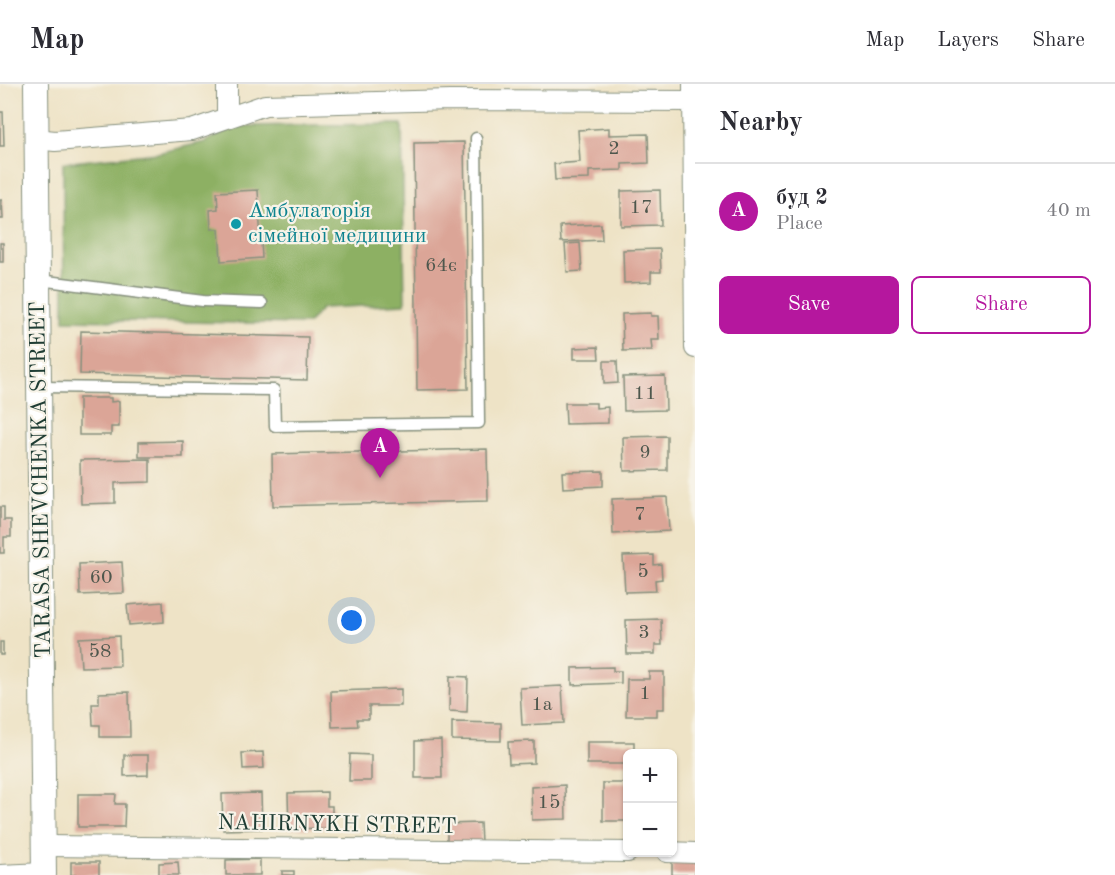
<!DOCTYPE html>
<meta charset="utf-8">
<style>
body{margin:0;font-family:"Old Standard TT",serif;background:#f7f7f7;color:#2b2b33}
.controls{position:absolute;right:18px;bottom:18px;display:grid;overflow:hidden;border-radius:9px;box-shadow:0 2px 4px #0004}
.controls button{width:54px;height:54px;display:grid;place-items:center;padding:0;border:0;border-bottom:2px solid #e1e1e2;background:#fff;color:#2b2b33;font:30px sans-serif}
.you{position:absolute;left:352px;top:537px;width:21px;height:21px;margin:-15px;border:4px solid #fff;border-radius:50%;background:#1a73e8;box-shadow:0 0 0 9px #1a73e833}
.badge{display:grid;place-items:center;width:39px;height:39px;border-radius:50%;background:#b5179e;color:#fff;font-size:20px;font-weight:700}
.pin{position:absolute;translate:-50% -50px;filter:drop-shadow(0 2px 3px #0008)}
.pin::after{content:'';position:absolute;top:32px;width:21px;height:18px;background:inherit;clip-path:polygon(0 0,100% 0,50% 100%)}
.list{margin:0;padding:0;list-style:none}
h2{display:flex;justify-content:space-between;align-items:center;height:78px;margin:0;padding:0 24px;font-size:26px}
h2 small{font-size:20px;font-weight:400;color:#7c7c81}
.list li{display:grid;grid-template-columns:39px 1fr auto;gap:18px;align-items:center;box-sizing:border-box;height:96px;padding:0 24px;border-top:2px solid #e1e1e2}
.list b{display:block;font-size:22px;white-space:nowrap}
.list p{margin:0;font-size:20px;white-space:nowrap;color:#7c7c81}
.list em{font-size:20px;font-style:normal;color:#7c7c81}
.actions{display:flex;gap:12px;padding:18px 24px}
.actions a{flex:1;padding:14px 0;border:2px solid #b5179e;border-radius:9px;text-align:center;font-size:21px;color:#b5179e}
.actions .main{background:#b5179e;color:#fff}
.map{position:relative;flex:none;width:695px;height:791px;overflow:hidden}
header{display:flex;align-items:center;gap:36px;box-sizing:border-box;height:84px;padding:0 30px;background:#fff;border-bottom:2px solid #e1e1e2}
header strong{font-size:28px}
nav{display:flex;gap:33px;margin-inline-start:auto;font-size:21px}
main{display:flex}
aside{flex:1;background:#fff}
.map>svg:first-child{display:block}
.forest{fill:#8db064;stroke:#56764c;stroke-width:1.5}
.building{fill:#dba597}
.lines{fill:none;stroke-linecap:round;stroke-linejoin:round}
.service-casing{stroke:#86907d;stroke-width:13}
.minor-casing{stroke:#86907d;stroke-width:22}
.tertiary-casing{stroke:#86907d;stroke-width:26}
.service{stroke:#fff;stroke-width:10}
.minor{stroke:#fff;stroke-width:20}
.tertiary{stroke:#fff;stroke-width:24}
.culture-dot{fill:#0f9aa8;stroke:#f7f3e8;stroke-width:2}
.labels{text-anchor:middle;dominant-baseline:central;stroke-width:4.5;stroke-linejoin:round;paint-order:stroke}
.number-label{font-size:20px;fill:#4e574d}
.culture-label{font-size:22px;fill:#0d838f;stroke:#f7f3e8;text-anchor:start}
.street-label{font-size:22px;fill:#1f3d34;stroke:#f7f3e8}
</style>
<header>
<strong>Map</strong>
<nav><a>Map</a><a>Layers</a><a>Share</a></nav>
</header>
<main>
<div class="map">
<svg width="695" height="791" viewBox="0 0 695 791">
<rect width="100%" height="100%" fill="#f7f3e8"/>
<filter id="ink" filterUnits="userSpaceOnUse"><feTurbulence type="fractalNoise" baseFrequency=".0167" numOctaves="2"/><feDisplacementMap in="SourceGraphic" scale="12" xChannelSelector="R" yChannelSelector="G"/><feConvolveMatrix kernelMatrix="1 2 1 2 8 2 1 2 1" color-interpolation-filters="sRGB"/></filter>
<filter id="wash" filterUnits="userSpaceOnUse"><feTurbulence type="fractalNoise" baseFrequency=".008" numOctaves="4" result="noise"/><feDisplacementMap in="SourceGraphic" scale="24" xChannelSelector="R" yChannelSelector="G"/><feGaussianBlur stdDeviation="1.35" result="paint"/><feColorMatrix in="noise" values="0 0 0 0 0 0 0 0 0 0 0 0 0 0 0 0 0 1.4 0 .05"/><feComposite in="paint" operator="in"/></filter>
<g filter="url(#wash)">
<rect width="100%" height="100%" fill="#eee3c6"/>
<path class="forest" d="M 402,40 L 405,220 L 322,224 L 308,240 L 64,236 L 63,79 L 158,69 L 205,58 L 235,42 Z"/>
<g id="blocks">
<path class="building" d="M 0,28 L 3,28 L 4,62 L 0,62 Z
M 609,44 L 609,51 L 648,50 L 649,79 L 622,80 L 622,86 L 589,87 L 589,95 L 555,96 L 554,80 L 580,78 L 578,46 Z
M 464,58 L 468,305 L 417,306 L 414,59 Z
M 258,106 L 262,174 L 221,177 L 219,145 L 211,145 L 210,126 L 218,125 L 217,108 Z
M 660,106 L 661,141 L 621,142 L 621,107 Z
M 0,116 L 2,116 L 3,135 L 0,135 Z
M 601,140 L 602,156 L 561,158 L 560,142 Z
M 0,159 L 3,159 L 3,178 L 0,178 Z
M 580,159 L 582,187 L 567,188 L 565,160 Z
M 660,165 L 661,188 L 651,188 L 651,198 L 624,199 L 623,166 Z
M 651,229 L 651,232 L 658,232 L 659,256 L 651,256 L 652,266 L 623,267 L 622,230 Z
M 81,247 L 308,253 L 307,296 L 80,290 Z
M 598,263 L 599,275 L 574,275 L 574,264 Z
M 604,277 L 617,277 L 618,299 L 604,300 Z
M 665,292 L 666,326 L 624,327 L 623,293 Z
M 79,314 L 111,314 L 111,318 L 119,317 L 119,343 L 111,343 L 111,351 L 79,351 Z
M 565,319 L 596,319 L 596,324 L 608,323 L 608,339 L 566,340 Z
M 667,352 L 667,386 L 624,387 L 623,353 Z
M 183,357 L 183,373 L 139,373 L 139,358 Z
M 487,365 L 488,417 L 273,422 L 272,370 Z
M 150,375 L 150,398 L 115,399 L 115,419 L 81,420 L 80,376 Z
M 603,387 L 603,402 L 563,404 L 562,388 Z
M 667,413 L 669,447 L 613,450 L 612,415 Z
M 0,423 L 4,423 L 4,436 L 11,436 L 11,453 L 4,453 L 4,469 L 0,469 Z
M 654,471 L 654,481 L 661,480 L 662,495 L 655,496 L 656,507 L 625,508 L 623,472 Z
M 122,478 L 124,509 L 80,511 L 79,480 Z
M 163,518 L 164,538 L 129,541 L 127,521 Z
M 661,535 L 662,561 L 655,561 L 655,570 L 627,570 L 626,536 Z
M 119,552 L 120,582 L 81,583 L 79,554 Z
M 0,558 L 3,558 L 3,571 L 0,571 Z
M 613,583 L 613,587 L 621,587 L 621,599 L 572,601 L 572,584 Z
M 649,588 L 664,588 L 664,625 L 657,625 L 657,632 L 626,632 L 627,595 L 649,595 Z
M 450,592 L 468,593 L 467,628 L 449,627 Z
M 562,602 L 564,639 L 522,641 L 520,604 Z
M 401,605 L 401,622 L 369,622 L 369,635 L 357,635 L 358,642 L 332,643 L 331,607 Z
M 129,608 L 130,653 L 100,653 L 100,641 L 93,641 L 92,620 L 99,620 L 99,609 Z
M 452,638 L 501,639 L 501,657 L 452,656 Z
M 441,656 L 442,694 L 415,694 L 415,657 Z
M 534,657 L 534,679 L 509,680 L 508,658 Z
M 587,658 L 634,658 L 634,670 L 628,670 L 628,680 L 587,680 Z
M 263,668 L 264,684 L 243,685 L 242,669 Z
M 350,670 L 371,671 L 371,697 L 349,697 Z
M 124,671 L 148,671 L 148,691 L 124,692 Z
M 603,699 L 628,699 L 628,737 L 603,737 Z
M 565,701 L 566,735 L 532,736 L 531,703 Z
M 327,708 L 327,722 L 332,722 L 332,733 L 328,733 L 328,744 L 289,745 L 288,709 Z
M 261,709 L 262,745 L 223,746 L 222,710 Z
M 78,710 L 116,710 L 115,720 L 125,720 L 124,743 L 78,743 Z
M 480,739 L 481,758 L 447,759 L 447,740 Z
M 260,775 L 260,791 L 226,791 L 226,776 Z
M 71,778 L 99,778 L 99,791 L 71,791 Z
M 178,778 L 179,791 L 159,791 L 159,779 Z
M 672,778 L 695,778 L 695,791 L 672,791 Z
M 282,787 L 294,787 L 294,791 L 282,791 Z"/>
</g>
</g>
<g filter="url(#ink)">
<use href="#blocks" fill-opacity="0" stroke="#86907d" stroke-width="1.5"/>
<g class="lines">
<g class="service-casing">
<path id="service" d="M 39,196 L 203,217 L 262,219
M 41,303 L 274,306 L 275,342 L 479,339 L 476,54"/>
</g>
<g class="minor-casing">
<path id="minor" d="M 227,0 L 227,33
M 693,0 L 695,264
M 36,55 L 55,57 L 192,46 L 265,21 L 451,16 L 695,17
M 45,762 L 628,768
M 667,768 L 695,769
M 0,791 L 44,789"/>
</g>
<g class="tertiary-casing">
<path id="tertiary" d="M 36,0 L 44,791"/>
</g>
<use href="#service" class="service"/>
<use href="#minor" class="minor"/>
<use href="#tertiary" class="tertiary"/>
</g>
</g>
<circle class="culture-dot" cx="236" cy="140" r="6"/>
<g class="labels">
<g class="number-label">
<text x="614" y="65">2</text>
<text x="641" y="124">17</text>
<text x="441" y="182">64є</text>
<text x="645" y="310">11</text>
<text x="645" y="369">9</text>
<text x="640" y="431">7</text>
<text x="643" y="488">5</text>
<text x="101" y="494">60</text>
<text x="644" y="549">3</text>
<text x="100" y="568">58</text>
<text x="645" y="610">1</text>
<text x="542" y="621">1а</text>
<text x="549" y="719">15</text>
</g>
<g class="culture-label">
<text x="248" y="127">Амбулаторія<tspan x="248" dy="25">сімейної медицини</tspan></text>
</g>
<g class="street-label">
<text transform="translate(41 396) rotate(-91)">TARASA SHEVCHENKA STREET</text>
<text transform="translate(337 741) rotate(1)">NAHIRNYKH STREET</text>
</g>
</g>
</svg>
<div class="controls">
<button>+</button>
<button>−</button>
</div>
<div class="you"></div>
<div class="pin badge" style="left:380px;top:394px">A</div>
</div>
<aside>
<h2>Nearby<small></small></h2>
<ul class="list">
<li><span class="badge">A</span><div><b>буд 2</b><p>Place</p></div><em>40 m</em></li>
</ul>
<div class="actions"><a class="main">Save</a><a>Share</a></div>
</aside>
</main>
